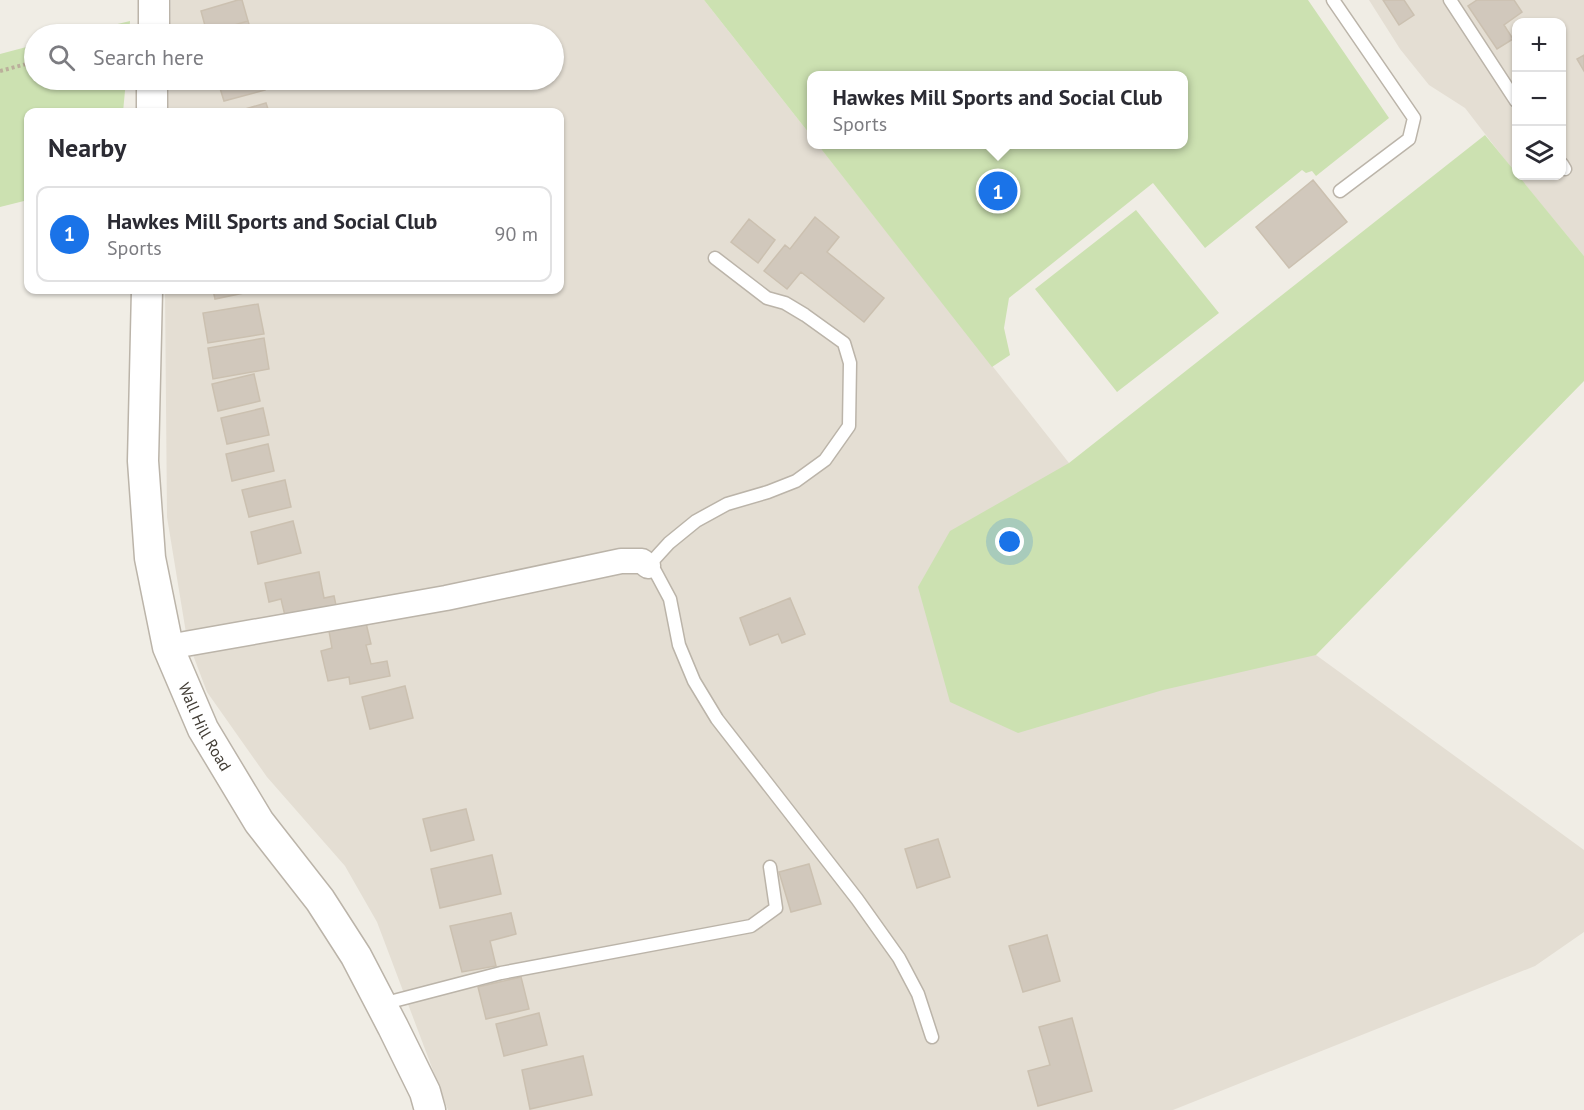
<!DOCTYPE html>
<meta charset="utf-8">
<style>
body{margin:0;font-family:"PT Sans",sans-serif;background:#f2f2f3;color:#2b2b33}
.controls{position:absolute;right:18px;top:18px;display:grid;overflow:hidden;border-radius:12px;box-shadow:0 2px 4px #0004}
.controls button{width:54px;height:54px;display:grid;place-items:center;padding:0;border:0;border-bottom:2px solid #e1e1e2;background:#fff;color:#2b2b33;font:30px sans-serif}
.you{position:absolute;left:1010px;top:542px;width:21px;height:21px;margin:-15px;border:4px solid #fff;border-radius:50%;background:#1a73e8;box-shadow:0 0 0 9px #1a73e833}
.badge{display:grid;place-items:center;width:39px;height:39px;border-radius:50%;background:#1a73e8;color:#fff;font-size:20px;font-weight:700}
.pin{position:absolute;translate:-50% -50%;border:3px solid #fff;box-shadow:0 2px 6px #0006}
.popup{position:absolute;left:807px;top:71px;width:381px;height:78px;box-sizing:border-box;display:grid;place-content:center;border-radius:12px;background:#fff;filter:drop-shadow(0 2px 4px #0005);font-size:20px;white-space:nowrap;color:#7c7c81}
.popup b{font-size:22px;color:#2b2b33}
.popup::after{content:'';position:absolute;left:50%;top:100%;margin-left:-12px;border:12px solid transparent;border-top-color:#fff}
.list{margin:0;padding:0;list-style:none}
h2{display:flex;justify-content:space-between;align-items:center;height:78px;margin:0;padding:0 24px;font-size:26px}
h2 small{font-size:20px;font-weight:400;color:#7c7c81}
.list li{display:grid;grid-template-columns:39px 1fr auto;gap:18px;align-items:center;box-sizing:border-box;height:96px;margin:0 12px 12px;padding:0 12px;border:2px solid #e1e1e2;border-radius:12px}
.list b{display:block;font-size:22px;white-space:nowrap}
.list p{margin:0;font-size:20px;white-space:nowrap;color:#7c7c81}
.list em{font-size:20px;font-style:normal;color:#7c7c81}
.icon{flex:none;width:33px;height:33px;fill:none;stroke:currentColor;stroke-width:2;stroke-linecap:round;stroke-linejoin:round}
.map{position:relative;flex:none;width:1584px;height:1110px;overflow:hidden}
.search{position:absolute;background:#fff;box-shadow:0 2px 4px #0004;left:24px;top:24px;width:540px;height:66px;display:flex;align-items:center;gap:15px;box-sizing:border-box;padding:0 21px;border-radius:33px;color:#7c7c81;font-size:22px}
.panel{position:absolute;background:#fff;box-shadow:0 2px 4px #0004;left:24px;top:108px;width:540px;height:186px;border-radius:12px}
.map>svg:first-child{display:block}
.residential{fill:#e4ded3}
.green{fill:#cce1b1}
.building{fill:#d1c8bc;stroke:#cbc0b0;stroke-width:1.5}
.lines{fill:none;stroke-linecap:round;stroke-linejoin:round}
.service-casing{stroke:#bbb4a9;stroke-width:15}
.minor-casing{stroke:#bbb4a9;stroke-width:27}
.tertiary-casing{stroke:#bbb4a9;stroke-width:33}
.path{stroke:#bbaf9b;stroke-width:4;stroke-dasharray:3 3;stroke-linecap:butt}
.service{stroke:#fff;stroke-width:12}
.minor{stroke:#fff;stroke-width:24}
.tertiary{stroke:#fff;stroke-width:30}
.labels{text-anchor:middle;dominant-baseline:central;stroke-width:4.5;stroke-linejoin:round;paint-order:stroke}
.street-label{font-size:16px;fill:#423d35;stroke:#fff}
</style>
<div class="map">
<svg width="1584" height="1110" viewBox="0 0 1584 1110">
<rect width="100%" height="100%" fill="#f0ede5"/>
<path class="residential" d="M 171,0 L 704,0 L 812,137 L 812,144 L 818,145 L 1069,463 L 1316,655 L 1584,850 L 1584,932 L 1535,966 L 1173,1110 L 448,1110 L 377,922 L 345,866 L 267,777 L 207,692 L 187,639 L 167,517 L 165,290 L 560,290 L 560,112 L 168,112 L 169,80 L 554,80 L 554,34 L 170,34 Z
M 1369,0 L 1584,0 L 1584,256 L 1518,176 L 1562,176 L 1562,22 L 1516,22 L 1516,174 L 1465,108 L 1429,85 L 1400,49 Z"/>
<path class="green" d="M 704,0 L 1308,0 L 1389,118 L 1316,176 L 1312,171 L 1306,173 L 1302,170 L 1205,248 L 1153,183 L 1009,298 L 1004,328 L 1010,355 L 992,367 L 818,145 L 1184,144 L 1184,76 L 812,76 L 812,137 Z
M 130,21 L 129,34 L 76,34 Z
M 34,45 L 34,80 L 126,80 L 123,112 L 28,112 L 28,200 L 0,207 L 0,54 Z
M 1485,135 L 1584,256 L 1584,381 L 1316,655 L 1163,690 L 1018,733 L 950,702 L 918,587 L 950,531 L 1069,463 Z
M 1136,210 L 1219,313 L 1117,392 L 1035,289 Z"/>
<path class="building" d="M 238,0 L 242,0 L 248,21 L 207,33 L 201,11 Z
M 1383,0 L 1404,0 L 1414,15 L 1399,25 Z
M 1477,0 L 1514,0 L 1522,12 L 1504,25 L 1513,39 L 1497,49 L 1468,6 Z
M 248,21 L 252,34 L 207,34 L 207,33 Z
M 1584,55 L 1584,71 L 1577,59 Z
M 217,80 L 239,80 L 219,85 Z
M 239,80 L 262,80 L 265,90 L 224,101 L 219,85 Z
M 266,103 L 269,112 L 235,112 Z
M 1313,180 L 1347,222 L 1289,268 L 1256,227 Z
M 815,217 L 839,237 L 827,252 L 884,298 L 864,322 L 801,272 L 787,289 L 764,271 L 785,245 L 790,249 Z
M 749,219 L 775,240 L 758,263 L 731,242 Z
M 213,290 L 258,290 L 215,299 Z
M 258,304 L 264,334 L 208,343 L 203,313 Z
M 264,338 L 269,369 L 213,379 L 208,348 Z
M 254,374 L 260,401 L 218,411 L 212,384 Z
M 263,408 L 269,435 L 227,444 L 221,418 Z
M 268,444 L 274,471 L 232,481 L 226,454 Z
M 285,480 L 291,507 L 249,517 L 242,490 Z
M 293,521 L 301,553 L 258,564 L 251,532 Z
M 319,572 L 324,598 L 334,596 L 337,610 L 286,620 L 281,599 L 269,602 L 265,583 Z
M 790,598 L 805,634 L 782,643 L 778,634 L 750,645 L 740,618 Z
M 366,623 L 371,644 L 366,645 L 371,664 L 387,661 L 390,676 L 350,684 L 349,677 L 328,681 L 321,651 L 332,648 L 329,631 Z
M 405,686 L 413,718 L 370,729 L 362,697 Z
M 466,809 L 474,840 L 431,851 L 423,819 Z
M 938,839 L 950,877 L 917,888 L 905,849 Z
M 492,855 L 501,894 L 440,908 L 431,869 Z
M 809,864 L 821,904 L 791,912 L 779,872 Z
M 511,913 L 516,934 L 490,941 L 496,966 L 462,972 L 450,926 Z
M 1047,935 L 1060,981 L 1023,992 L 1009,946 Z
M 521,977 L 529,1009 L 486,1019 L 478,987 Z
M 539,1013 L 547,1045 L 504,1056 L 496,1024 Z
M 1072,1018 L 1092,1091 L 1038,1106 L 1028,1071 L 1050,1065 L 1039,1027 Z
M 583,1056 L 592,1095 L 530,1109 L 522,1070 Z"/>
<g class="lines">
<g class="service-casing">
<path id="service" d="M 1333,0 L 1414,118 L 1409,139 L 1340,191
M 1450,0 L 1516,101
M 1562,164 L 1565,169
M 715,258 L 767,298 L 785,303 L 805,315 L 844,343 L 850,363 L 849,426 L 825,460 L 796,481 L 768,492 L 727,504 L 696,521 L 669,543 L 648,566 L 655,571 L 670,599 L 679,645 L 694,681 L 717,719 L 857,899 L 899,958 L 918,994 L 932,1037
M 382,1004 L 501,973 L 751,926 L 776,908 L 770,867"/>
</g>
<g class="minor-casing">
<path id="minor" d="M 168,647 L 446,598 L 621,561 L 642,561 L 648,566"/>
</g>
<g class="tertiary-casing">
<g id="tertiary">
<path d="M 154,34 L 154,0"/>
<path d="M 152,112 L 152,80"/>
<path id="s1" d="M 147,290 L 143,461 L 150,558 L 168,647 L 203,729 L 259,822 L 320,900 L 356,956 L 393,1027 L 425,1092 L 430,1110"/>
</g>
</g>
<path class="path" d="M 0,71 L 34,62"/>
<use href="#service" class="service"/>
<use href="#minor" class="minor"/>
<use href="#tertiary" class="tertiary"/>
</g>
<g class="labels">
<g class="street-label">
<text stroke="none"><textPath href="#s1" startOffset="447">Wall Hill Road</textPath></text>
</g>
</g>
</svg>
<div class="controls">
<button>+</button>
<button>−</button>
<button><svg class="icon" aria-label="layers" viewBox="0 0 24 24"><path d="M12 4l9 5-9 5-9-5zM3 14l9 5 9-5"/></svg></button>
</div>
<div class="you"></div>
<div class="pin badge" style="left:998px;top:191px">1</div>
<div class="popup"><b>Hawkes Mill Sports and Social Club</b>Sports</div>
<div class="search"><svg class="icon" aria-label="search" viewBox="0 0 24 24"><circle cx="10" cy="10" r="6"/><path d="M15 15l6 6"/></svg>Search here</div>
<section class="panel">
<h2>Nearby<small></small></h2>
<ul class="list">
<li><span class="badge">1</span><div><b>Hawkes Mill Sports and Social Club</b><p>Sports</p></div><em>90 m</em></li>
</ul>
</section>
</div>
